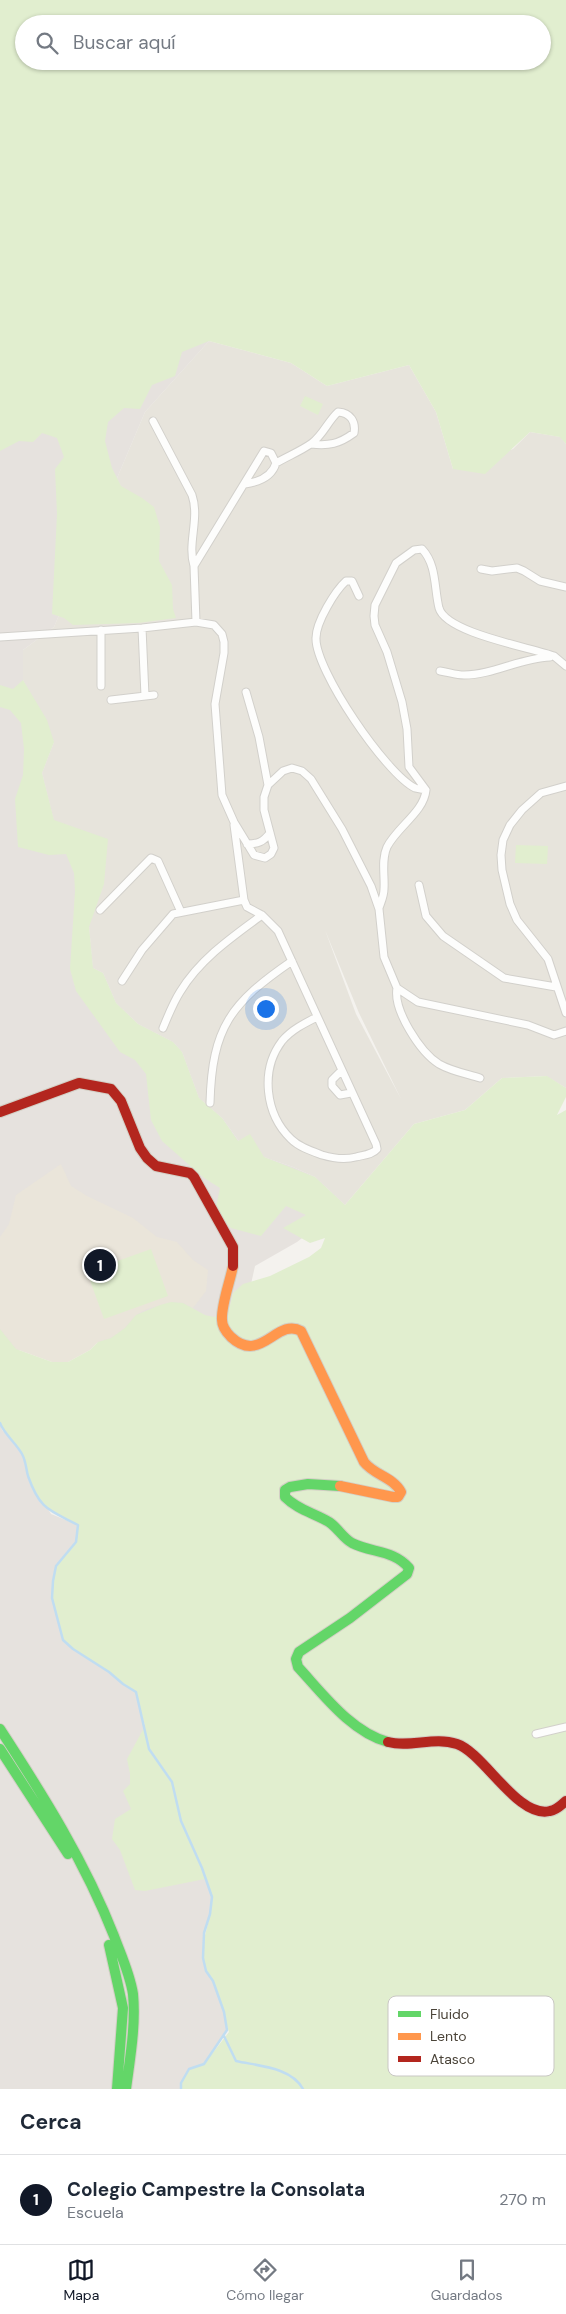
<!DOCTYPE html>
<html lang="es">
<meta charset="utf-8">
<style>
body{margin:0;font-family:"DM Sans",sans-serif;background:#f6f6f7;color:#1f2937}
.you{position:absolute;left:265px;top:1008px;width:18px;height:18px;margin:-12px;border:4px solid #fff;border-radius:50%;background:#1a73e8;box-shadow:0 0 0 8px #1a73e833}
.badge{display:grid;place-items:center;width:32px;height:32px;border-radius:50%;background:#111827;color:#fff;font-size:16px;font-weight:700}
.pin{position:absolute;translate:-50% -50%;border:2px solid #fff;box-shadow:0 1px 5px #0006}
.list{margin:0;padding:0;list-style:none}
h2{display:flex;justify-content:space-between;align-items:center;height:65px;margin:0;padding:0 20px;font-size:21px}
h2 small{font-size:16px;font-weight:400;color:#747a83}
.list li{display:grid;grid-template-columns:32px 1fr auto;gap:15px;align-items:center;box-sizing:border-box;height:90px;padding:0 20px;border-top:1px solid #e0e1e3}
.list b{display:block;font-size:19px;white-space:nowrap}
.list p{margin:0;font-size:16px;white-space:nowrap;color:#747a83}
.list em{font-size:16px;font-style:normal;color:#747a83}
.icon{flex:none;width:28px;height:28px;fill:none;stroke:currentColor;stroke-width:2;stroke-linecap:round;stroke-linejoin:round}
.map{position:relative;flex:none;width:566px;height:2089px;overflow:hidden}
.search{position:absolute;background:#fff;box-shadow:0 1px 4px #0004;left:15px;right:15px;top:15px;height:55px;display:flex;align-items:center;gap:12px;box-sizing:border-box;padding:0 18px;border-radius:28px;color:#747a83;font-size:19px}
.sheet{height:155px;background:#fff}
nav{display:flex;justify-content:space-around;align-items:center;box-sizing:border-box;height:70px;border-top:1px solid #e0e1e3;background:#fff;font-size:14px;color:#747a83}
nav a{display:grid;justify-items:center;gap:2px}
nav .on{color:#111827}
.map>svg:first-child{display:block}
.residential{fill:#e7e4dc;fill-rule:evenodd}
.industrial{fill:#e6e2de}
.education{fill:#eae5da}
.green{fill:#e1eecf;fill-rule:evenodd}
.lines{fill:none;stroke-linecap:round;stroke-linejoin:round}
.stream{stroke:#c0ddf1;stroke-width:2.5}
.street-casing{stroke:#d2d0cb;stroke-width:9}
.fast-casing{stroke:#d3cfc5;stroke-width:12}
.slow-casing{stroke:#d3cfc5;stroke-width:12}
.jam-casing{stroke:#d3cfc5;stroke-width:12}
.street{stroke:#fdfdfc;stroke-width:7}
.fast{stroke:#63d668;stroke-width:10}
.slow{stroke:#ff974d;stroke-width:10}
.jam{stroke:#b3261e;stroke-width:10}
.key{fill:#fff;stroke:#c9c7c4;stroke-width:1}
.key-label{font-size:14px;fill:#4b4439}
</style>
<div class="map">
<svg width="566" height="2089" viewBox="0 0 566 2089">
<rect width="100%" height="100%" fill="#f4f2ee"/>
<path class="residential" d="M 209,341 L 291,363 L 327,386 L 409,365 L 436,412 L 453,469 L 513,449 L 530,432 L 561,437 L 566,444 L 566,1088 L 546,1076 L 502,1078 L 465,1110 L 414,1124 L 345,1205 L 315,1177 L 293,1167 L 246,1151 L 222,1118 L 199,1098 L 182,1052 L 173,1042 L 138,1024 L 116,1003 L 103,973 L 93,968 L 89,927 L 54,821 L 42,773 L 54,742 L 23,680 L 23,650 L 54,627 L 145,412 ZM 325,930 L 359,1013 L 401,1099 L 356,1014 Z"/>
<path class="industrial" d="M 0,331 L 209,341 L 145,412 L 54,627 L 23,650 L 23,680 L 47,720 L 54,742 L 42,773 L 54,820 L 108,839 L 89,927 L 93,968 L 103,973 L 116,1003 L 138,1024 L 173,1042 L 182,1052 L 199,1098 L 222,1118 L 246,1151 L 293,1167 L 315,1177 L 345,1205 L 297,1242 L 255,1266 L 241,1329 L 0,1352 Z
M 0,1423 L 2,1430 L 15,1442 L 25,1460 L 28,1475 L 51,1514 L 78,1525 L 76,1542 L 56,1566 L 53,1581 L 52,1598 L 63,1640 L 74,1649 L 109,1672 L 123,1684 L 136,1692 L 145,1726 L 212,1897 L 210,1914 L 204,1933 L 203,1958 L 206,1971 L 213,1981 L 224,2012 L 227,2030 L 204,2064 L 189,2069 L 181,2083 L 181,2089 L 0,2089 Z"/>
<path class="education" d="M 61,1164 L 71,1186 L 87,1196 L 133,1218 L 157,1237 L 177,1242 L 193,1260 L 208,1270 L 206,1291 L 193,1308 L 183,1303 L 171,1302 L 147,1309 L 136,1315 L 125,1328 L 111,1338 L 98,1342 L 90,1350 L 68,1362 L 52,1362 L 16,1349 L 0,1329 L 0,1237 L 9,1224 L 16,1195 Z"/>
<path class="green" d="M 0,0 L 566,0 L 566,444 L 560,437 L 530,432 L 485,474 L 453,469 L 436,412 L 409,365 L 327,386 L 291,363 L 209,341 L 182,352 L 175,376 L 152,385 L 140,409 L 124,408 L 108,422 L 105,441 L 112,468 L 121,486 L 142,498 L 154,507 L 160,527 L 159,561 L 172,585 L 173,609 L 176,618 L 138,623 L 73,625 L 64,618 L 52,614 L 57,514 L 55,469 L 64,457 L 57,438 L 42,433 L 33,442 L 19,441 L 0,451 ZM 24,24 L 542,24 L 542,61 L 24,61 Z
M 305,396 L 323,404 L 318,415 L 300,406 Z
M 23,680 L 47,720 L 54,742 L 42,773 L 54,820 L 108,839 L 104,884 L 89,927 L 93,968 L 103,973 L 116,1003 L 138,1024 L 173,1042 L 182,1052 L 199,1098 L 222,1118 L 238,1141 L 250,1134 L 264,1157 L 315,1177 L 345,1205 L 414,1124 L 465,1110 L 502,1078 L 547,1076 L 566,1088 L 566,1097 L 557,1115 L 566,1110 L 566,2089 L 181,2089 L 181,2083 L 189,2069 L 204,2064 L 229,2032 C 225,2020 223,2007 218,1995 C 214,1982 205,1972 203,1959 C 200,1937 214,1918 211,1897 C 211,1891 207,1884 205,1879 L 145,1891 L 135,1890 L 120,1850 L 112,1839 L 115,1819 L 131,1809 L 123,1791 L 130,1784 L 130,1774 L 127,1759 L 145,1726 L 136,1692 L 123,1684 L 109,1672 L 73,1649 L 63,1640 L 52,1598 L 53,1581 L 56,1566 L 76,1542 L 78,1525 C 49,1510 40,1510 28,1476 C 26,1469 26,1461 22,1454 C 16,1443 4,1434 0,1423 L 0,1329 L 16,1349 L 52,1362 L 68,1362 L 90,1350 L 98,1342 L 111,1338 L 125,1328 L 136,1315 L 160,1305 L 171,1302 L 183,1303 L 205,1315 L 214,1317 L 229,1310 L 233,1293 L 243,1284 L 270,1276 L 309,1257 L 321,1248 L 325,1238 L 310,1243 L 283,1228 L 306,1215 L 286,1206 L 261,1236 L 231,1228 L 215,1212 L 220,1188 L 204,1178 L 162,1141 L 151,1120 L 146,1074 L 135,1060 L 120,1052 L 76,991 L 70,969 L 75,891 L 74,873 L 66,854 L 49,855 L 18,847 L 15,799 L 23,775 L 24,749 L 21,723 L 10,710 L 0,707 L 0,685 L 13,689 Z
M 516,845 L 548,846 L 547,864 L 515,863 Z
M 151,1249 L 168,1296 L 104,1319 L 87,1272 Z"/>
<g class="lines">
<path class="stream" d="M 0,1423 C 4,1434 16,1443 22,1454 C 26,1461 26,1469 28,1476 C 40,1510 49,1510 78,1525 L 76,1542 L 56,1566 L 53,1581 L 52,1598 L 63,1640 L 73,1649 L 109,1672 L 123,1684 L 136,1692 L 149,1749 L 172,1782 L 181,1821 L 202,1868 L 212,1897 L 210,1914 L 204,1933 L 203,1958 L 206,1971 L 213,1981 L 224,2012 L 227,2030 L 204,2064 L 189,2069 L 181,2083 L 181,2089
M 224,2036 L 236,2061 C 258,2066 291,2067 303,2089"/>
<g class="street-casing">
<path id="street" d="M 153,421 L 192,495 C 200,519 187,543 194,566
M 245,484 C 259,482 272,477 276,463
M 481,569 L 492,571 L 517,568 L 524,571 L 540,581 L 566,587
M 359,596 L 352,581 L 346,581 C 335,591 316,622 316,638 C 315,670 386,774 415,788 C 418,789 423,789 426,790
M 196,622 L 194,566 L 264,451 L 271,453 L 276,463 C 288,456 301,451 312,443 C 323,435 328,421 338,412 C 351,413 356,422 354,433 C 339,444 329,446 311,444
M 142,628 L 145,696
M 0,637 L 142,628 L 196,622 L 214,625 L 222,634 L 224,642 L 224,653 L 215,704 L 222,795 L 234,822 L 254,855 L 265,858 L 271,854 L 274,848 L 264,810 L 264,797 L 268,785 L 283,771 L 292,768 L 302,771 L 311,779 L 342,829 L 371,886 L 379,909 L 384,957 L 397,988 L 418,1002 L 528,1025 L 554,1035 L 566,1031
M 440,671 C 448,672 456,675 464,675 C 493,675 520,658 550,657
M 101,686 L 101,630
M 246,692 L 259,737 L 268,785
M 111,700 L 154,695
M 566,786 L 541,793 L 522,810 L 510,825 L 503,840 L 501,855 L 502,870 L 510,904 L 517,920 L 548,959 L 566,1013
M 234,825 L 244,900 L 247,907 L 262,915 L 278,931 L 376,1144 L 377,1149 C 372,1155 363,1155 356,1157 C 345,1160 332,1158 322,1155 C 311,1151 299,1147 291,1139 C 265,1114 260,1070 282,1041 C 291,1030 305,1023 317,1017
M 247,844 C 258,844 263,842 270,833
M 419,885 L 426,916 L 443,936 L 504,978 L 556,987
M 379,908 C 381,902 384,896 384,889 C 385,876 381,860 387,847 C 397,827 424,812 426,790 L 409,767 L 407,729 L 402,702 L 387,652 L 375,625 L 374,616 L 375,605 L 396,563 L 414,550 L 422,549 C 437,565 434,588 439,608 C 446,633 529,647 554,656 L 566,666
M 100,910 L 151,858 L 158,861 L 181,912
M 122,981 L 142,950 L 173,914 L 244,900
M 397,988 C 393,1010 420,1052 439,1064 C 451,1071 467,1074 480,1078
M 163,1028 C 168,1016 173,1003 180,992 C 200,959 232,937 262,915
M 341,1071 L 332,1080 L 332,1086 L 340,1095 L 351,1093
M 210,1103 C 212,1027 231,1003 292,961
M 536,1734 L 566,1727"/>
</g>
<g class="fast-casing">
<path id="fast" d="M 340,1486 L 308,1484 L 290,1487 L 285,1490 L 285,1497 C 298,1510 314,1513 329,1522 C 338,1528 343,1538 352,1543 C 372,1553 394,1550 409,1568 L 407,1574 L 350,1618 L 299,1652 L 296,1659 L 298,1667 C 323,1694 351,1732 388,1742
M 0,1729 C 43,1795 85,1862 114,1936 C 121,1955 130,1974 133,1994 C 136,2025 130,2058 126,2089
M 0,1749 L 68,1854
M 109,1945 L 123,2008 L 117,2089"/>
</g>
<g class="slow-casing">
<path id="slow" d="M 233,1266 C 230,1282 221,1305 222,1320 C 222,1326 227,1333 231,1337 C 261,1365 277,1317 301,1331 L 364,1462 C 374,1475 393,1477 401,1492 L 398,1497 L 393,1497 L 340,1486"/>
</g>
<g class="jam-casing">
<path id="jam" d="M 0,1112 L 79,1083 L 111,1089 L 121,1101 L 140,1148 L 147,1158 L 156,1166 L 190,1173 L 194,1177 L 233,1247 L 233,1266
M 388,1742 C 411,1748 434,1736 457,1744 C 484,1753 518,1819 550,1811 C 557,1810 561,1805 566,1801"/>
</g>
<use href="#street" class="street"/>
<use href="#fast" class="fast"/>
<use href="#slow" class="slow"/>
<use href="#jam" class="jam"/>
</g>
<rect x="388" y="1996" width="166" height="80" rx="8" class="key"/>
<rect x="398" y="2011" width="23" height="6" fill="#63d668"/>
<rect x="398" y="2033" width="23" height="7" fill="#ff974d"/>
<rect x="398" y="2056" width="23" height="6" fill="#b3261e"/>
<g class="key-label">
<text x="430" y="2019">Fluido</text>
<text x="430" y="2041">Lento</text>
<text x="430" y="2064">Atasco</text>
</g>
</svg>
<div class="you"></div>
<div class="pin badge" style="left:100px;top:1265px">1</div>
<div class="search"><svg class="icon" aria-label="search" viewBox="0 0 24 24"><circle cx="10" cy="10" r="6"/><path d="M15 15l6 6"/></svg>Buscar aquí</div>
</div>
<section class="sheet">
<h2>Cerca<small></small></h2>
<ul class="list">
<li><span class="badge">1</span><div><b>Colegio Campestre la Consolata</b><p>Escuela</p></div><em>270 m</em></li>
</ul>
</section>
<nav>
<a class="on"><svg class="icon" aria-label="map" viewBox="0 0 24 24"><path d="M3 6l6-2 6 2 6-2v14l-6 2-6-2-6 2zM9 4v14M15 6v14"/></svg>Mapa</a>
<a><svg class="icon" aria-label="directions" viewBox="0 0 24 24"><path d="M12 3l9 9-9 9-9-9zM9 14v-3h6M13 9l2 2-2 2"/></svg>Cómo llegar</a>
<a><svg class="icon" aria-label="saved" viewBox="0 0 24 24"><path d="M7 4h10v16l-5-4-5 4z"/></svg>Guardados</a>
</nav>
